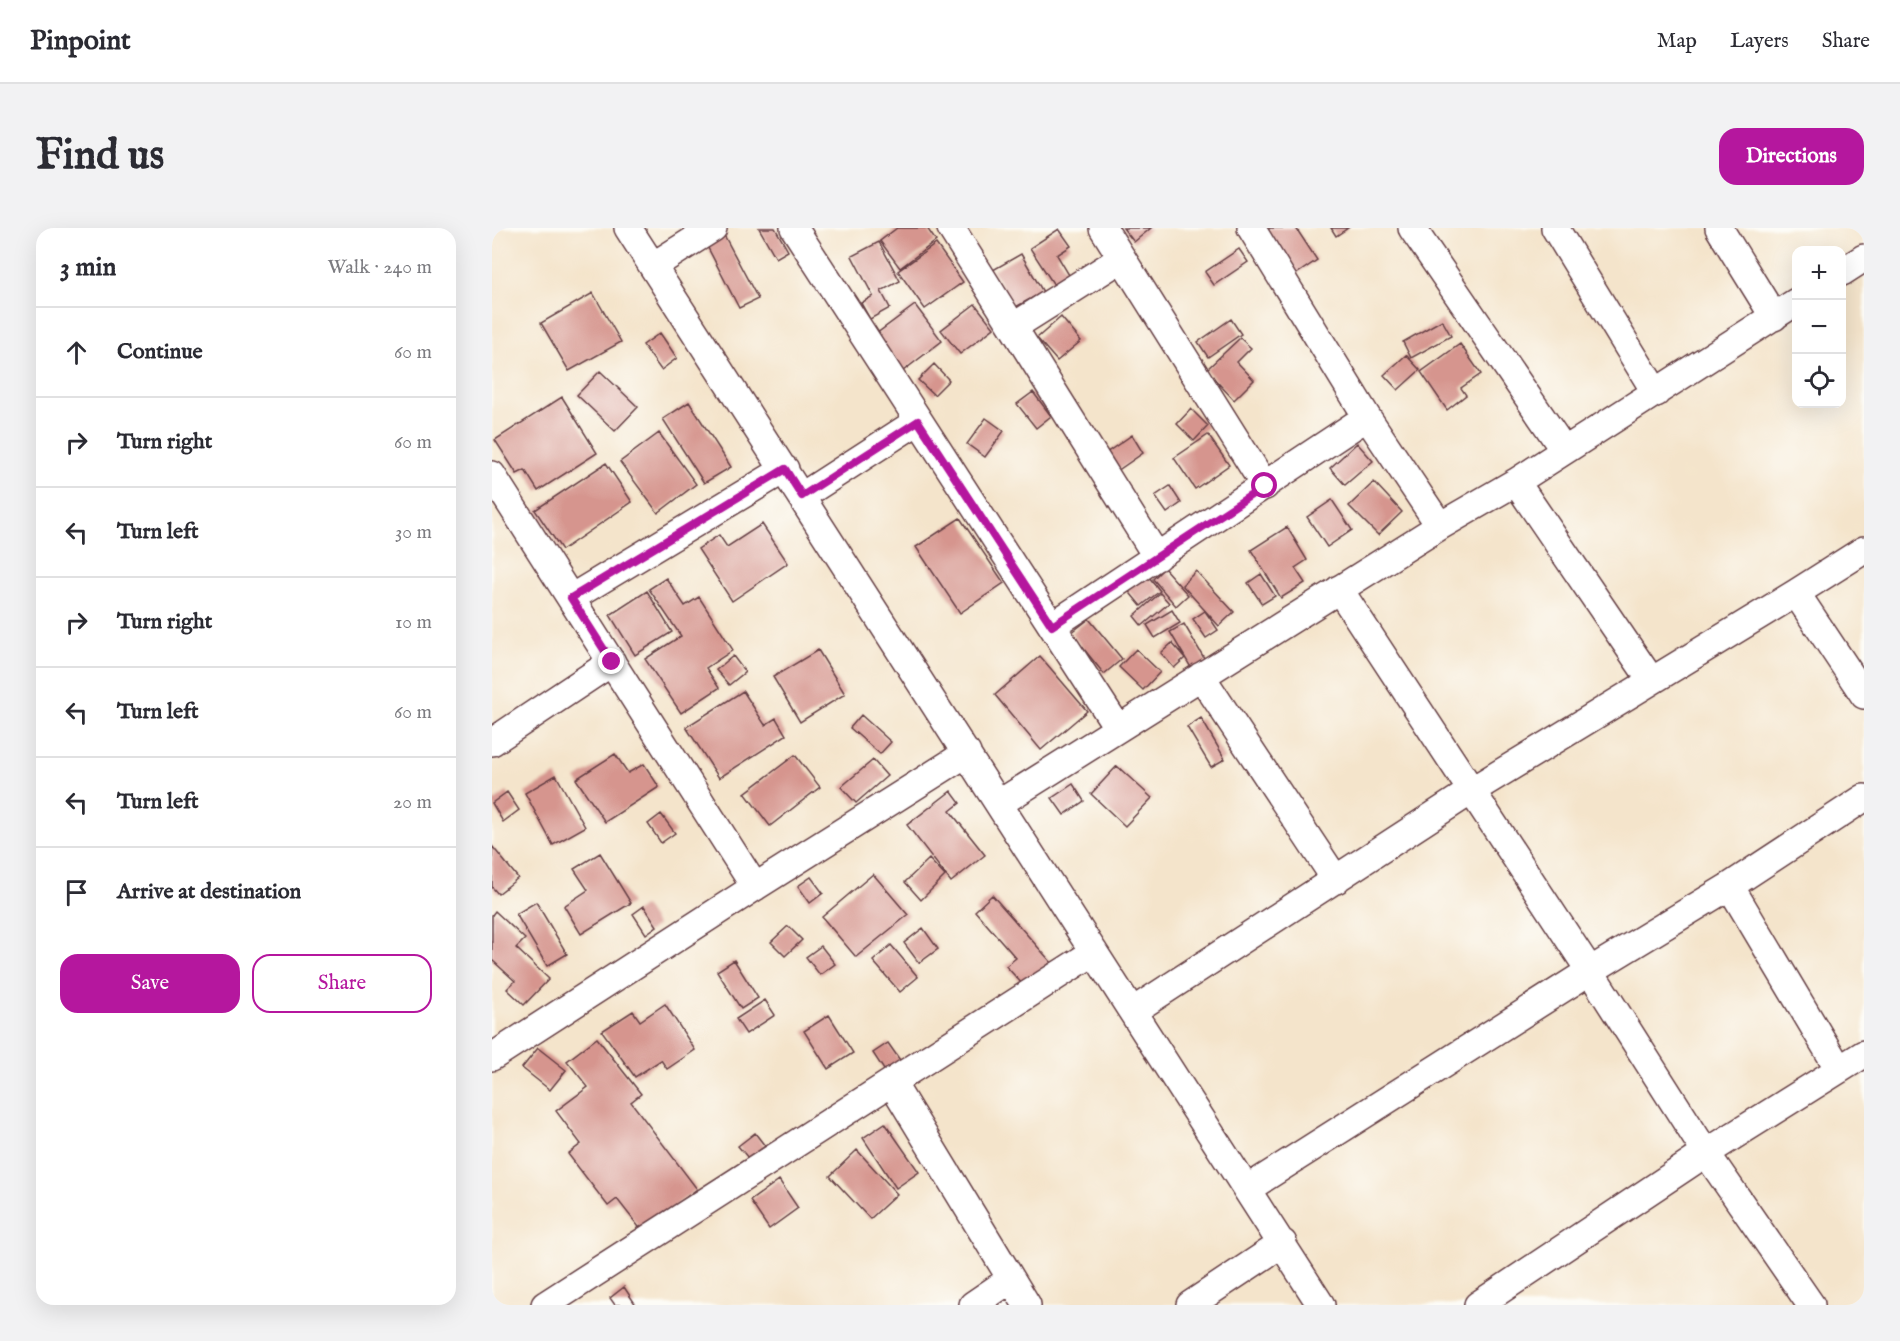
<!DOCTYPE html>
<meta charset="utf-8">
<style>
body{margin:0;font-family:"IM FELL English",serif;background:#f2f2f3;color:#2b2b33}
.controls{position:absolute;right:18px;top:18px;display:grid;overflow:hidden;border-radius:12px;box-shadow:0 6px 24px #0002}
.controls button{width:54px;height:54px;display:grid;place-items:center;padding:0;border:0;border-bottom:2px solid #e1e1e2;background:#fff;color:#2b2b33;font:30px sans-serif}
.stop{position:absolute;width:18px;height:18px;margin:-14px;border:4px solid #b5179e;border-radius:50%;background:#fff}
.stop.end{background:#b5179e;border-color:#fff;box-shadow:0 2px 6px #0008}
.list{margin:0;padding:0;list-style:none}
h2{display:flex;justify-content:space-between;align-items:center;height:78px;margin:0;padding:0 24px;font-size:26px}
h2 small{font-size:20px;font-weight:400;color:#7c7c81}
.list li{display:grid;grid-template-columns:39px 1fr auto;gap:18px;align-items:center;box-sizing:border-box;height:90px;padding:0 24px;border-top:2px solid #e1e1e2}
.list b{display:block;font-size:22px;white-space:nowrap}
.list em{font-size:20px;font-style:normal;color:#7c7c81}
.actions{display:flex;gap:12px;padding:18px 24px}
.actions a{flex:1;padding:14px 0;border:2px solid #b5179e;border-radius:18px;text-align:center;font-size:21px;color:#b5179e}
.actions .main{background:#b5179e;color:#fff}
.icon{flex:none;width:33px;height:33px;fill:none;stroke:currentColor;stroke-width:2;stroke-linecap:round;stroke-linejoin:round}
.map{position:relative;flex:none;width:1372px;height:1077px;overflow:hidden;border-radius:18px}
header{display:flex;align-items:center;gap:36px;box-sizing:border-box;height:84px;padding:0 30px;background:#fff;border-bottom:2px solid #e1e1e2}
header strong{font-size:28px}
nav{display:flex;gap:33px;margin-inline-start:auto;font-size:21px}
.intro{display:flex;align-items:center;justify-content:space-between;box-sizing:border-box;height:144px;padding:0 36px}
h1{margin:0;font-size:42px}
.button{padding:15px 27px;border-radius:18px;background:#b5179e;color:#fff;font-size:21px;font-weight:700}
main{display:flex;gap:36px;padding:0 36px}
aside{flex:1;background:#fff;border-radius:18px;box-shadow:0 6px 24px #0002}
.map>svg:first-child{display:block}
.building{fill:#d6958e}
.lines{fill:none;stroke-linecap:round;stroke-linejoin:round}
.minor-casing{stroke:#643d43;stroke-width:30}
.minor{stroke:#fff;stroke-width:27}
.route{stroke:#b5179e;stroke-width:8}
</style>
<header>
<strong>Pinpoint</strong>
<nav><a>Map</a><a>Layers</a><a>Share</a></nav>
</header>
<div class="intro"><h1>Find us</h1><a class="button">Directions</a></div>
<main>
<aside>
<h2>3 min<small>Walk · 240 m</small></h2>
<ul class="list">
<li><svg class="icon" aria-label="ahead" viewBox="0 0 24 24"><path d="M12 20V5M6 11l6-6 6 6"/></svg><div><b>Continue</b></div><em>60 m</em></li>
<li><svg class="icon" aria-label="right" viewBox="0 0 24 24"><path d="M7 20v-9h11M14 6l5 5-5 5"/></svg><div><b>Turn right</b></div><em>60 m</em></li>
<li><svg class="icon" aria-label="left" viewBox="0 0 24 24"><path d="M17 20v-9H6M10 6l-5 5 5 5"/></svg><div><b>Turn left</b></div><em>30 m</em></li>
<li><svg class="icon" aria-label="right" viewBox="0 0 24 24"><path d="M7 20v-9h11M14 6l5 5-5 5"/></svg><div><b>Turn right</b></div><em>10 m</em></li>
<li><svg class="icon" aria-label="left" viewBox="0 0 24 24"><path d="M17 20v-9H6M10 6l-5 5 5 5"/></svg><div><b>Turn left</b></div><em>60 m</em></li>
<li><svg class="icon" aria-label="left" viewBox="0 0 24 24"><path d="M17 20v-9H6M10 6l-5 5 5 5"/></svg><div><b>Turn left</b></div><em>20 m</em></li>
<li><svg class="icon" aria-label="arrive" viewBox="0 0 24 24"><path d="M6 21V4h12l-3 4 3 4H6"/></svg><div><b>Arrive at destination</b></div></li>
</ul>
<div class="actions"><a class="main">Save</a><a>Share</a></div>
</aside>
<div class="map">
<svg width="1372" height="1077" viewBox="0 0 1372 1077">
<rect width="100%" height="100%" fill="#fdfcf7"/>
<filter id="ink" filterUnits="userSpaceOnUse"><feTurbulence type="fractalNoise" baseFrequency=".0167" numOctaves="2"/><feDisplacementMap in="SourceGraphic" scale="12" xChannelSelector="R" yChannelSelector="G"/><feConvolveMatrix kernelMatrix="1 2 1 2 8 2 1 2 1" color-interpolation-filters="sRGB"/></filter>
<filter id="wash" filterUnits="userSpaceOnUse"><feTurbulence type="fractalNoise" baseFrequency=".008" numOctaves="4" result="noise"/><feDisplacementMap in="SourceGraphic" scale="24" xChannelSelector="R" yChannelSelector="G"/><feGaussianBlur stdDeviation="1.35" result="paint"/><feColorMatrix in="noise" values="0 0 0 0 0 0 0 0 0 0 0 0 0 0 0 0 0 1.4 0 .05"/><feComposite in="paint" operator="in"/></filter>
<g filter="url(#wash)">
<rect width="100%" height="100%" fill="#f4e4cb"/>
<g id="blocks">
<path class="building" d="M 267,0 L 283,0 L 296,23 L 284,30 Z
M 405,0 L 435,0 L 444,13 L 408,40 L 388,13 Z
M 631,0 L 659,0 L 642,14 Z
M 778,0 L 804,0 L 825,32 L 803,47 L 775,3 Z
M 839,0 L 856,0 L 844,8 Z
M 567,1 L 579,18 L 565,27 L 577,47 L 562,57 L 538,20 Z
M 232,7 L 266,71 L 247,80 L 214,16 Z
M 387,14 L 408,53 L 389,63 L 398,80 L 378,91 L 369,75 L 381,68 L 360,28 Z
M 444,16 L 471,54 L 433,81 L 406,43 Z
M 747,21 L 756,34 L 722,57 L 713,44 Z
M 529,26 L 551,64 L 522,80 L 501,42 Z
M 101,65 L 129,114 L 77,143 L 49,95 Z
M 483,76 L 502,100 L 468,126 L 449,102 Z
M 423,77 L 450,113 L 411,143 L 384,106 Z
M 569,89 L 589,113 L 565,133 L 545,110 Z
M 739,91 L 749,106 L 716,129 L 706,114 Z
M 950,92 L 959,108 L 919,130 L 911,114 Z
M 168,105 L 185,130 L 169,142 L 151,117 Z
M 748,110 L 759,120 L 745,134 L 762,152 L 742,172 L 714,142 Z
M 968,116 L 989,146 L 969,160 L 974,167 L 955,182 L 929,144 Z
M 914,127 L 928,142 L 906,162 L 892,147 Z
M 442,136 L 457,152 L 442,167 L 426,152 Z
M 108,143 L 146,179 L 123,203 L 85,167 Z
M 541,164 L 559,188 L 544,200 L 525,176 Z
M 70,169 L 105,225 L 46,263 L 33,242 L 25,246 L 3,212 Z
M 197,174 L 239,239 L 212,255 L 171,191 Z
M 699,181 L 716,198 L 702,213 L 685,196 Z
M 494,190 L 512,203 L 493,229 L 475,216 Z
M 167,205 L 204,256 L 166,285 L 128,234 Z
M 640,207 L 651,225 L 625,243 L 614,225 Z
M 716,207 L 737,237 L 703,261 L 682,230 Z
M 865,215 L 881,233 L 853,257 L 838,240 Z
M 114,235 L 140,274 L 70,322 L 43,282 Z
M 882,254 L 910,284 L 886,307 L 857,278 Z
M 678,258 L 689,275 L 675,285 L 663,268 Z
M 840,272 L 860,302 L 835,319 L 815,289 Z
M 468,290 L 512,355 L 468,385 L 424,319 Z
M 270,296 L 296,335 L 240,373 L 206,321 L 227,307 L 235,319 Z
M 795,299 L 815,332 L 803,340 L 813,355 L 789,370 L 759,322 Z
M 672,340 L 696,367 L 684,378 L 661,351 Z
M 704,343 L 742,384 L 727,398 L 690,357 Z
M 653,344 L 668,363 L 649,378 L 634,360 Z
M 769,346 L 783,368 L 770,376 L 756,355 Z
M 174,350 L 193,378 L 207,369 L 241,422 L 214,440 L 227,460 L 189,485 L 153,431 L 189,408 L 157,361 Z
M 155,363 L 180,404 L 143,427 L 118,387 Z
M 668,365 L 677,375 L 650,398 L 642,388 Z
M 680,382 L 688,395 L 663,410 L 655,397 Z
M 713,383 L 726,402 L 714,410 L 701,391 Z
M 597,391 L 630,431 L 612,446 L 579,405 Z
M 692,396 L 715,435 L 701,443 L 678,404 Z
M 680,415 L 693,430 L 682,440 L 669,425 Z
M 644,421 L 668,444 L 651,462 L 627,439 Z
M 326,422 L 353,466 L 308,494 L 281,449 Z
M 241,428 L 253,444 L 237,457 L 224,442 Z
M 548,428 L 595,483 L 549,522 L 503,467 Z
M 251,463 L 273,497 L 284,490 L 294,507 L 227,550 L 194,499 Z
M 369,487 L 399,514 L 388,526 L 358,500 Z
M 709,490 L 733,531 L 719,539 L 695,499 Z
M 123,526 L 136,545 L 152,536 L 167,559 L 113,594 L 84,551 Z
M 303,527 L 328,559 L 278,598 L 253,565 Z
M 381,532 L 395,548 L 364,575 L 349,559 Z
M 625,538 L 660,570 L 633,598 L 599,566 Z
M 64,547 L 93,599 L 61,617 L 33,565 Z
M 581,556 L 592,573 L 572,587 L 560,570 Z
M 459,563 L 468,575 L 458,583 L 493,627 L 459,654 L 415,597 Z
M 15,564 L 27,582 L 11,594 L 0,575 Z
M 169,586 L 183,605 L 169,615 L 156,596 Z
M 0,618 L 26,650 L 6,666 L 0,659 Z
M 108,625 L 139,675 L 89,706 L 72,678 L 96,662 L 82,641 Z
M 437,631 L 453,648 L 429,672 L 413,654 Z
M 381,646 L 416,687 L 364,729 L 330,689 Z
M 319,649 L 331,665 L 318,675 L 306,658 Z
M 500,667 L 559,734 L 532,758 L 514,738 L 524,730 L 483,683 Z
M 44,674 L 75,726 L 55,738 L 24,686 Z
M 152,678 L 165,698 L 154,706 L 141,686 Z
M 3,683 L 33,711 L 24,720 L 57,751 L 32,777 L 15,761 L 23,753 L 0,732 L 0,687 Z
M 296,698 L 310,712 L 293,728 L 279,714 Z
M 431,700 L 446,721 L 427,735 L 412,715 Z
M 399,717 L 426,749 L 408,764 L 381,733 Z
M 329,718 L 343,736 L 328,747 L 314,729 Z
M 242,732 L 266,770 L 249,781 L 225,743 Z
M 273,772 L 283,787 L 254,806 L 244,791 Z
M 173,776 L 203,822 L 175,841 L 169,832 L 143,849 L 110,803 L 141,783 L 148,793 Z
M 337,787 L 361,825 L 336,841 L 312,803 Z
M 105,810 L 149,866 L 139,874 L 205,961 L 150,1003 L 125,971 L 116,978 L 76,926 L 89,916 L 64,883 L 96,859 L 75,833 Z
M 396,815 L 410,835 L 394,845 L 381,825 Z
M 46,820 L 74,842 L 58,862 L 30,840 Z
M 393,895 L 427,944 L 404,960 L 371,910 Z
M 263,905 L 273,918 L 257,931 L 246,918 Z
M 365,922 L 405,966 L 378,991 L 338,948 Z
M 287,952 L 306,980 L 277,1001 L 258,973 Z
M 132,1059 L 144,1077 L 123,1077 L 118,1070 Z"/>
</g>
</g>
<g filter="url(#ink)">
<use href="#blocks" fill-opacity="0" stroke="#643d43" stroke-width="1.5"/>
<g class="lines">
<g class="minor-casing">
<path id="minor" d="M 136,0 L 829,1077
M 302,0 L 626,500
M 459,0 L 665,329
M 611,0 L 773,258
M 759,0 L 875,189 L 948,298
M 920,0 L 1072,222
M 1063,0 L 1164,165
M 1227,0 L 1282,89
M 161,38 L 221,0
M 1350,44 L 1372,30
M 521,99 L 630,30
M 0,247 L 263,659
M 1024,254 L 1159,452
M 310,268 L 426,193
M 847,361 L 1098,743 L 1214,925 L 1319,1077
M 1304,365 L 1372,467
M 79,370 L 293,241
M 560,398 L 875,189
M 709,448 L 844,652
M 0,514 L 120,434
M 508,575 L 948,298 L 1024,254 L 1304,74
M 1238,658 L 1347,841
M 641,783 L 979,563 L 1304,365 L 1372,322
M 0,829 L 263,659 L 475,525
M 400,855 L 535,1077
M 755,961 L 1098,743 L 1238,658 L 1372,570
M 53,1077 L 602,724
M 481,1077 L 519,1051
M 698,1077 L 791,1015
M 986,1077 L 1214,925 L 1372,826"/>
</g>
<use href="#minor" class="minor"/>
</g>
</g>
<g class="lines" filter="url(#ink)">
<path class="route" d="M 120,434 L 79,370 L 293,241 L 310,268 L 426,193 L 560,398 L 773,258"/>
</g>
</svg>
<div class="controls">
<button>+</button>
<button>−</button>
<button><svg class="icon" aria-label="locate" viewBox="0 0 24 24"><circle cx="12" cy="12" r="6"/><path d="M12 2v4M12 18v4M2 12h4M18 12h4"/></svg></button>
</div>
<div class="stop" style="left:773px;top:258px"></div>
<div class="stop end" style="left:120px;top:434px"></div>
</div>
</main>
